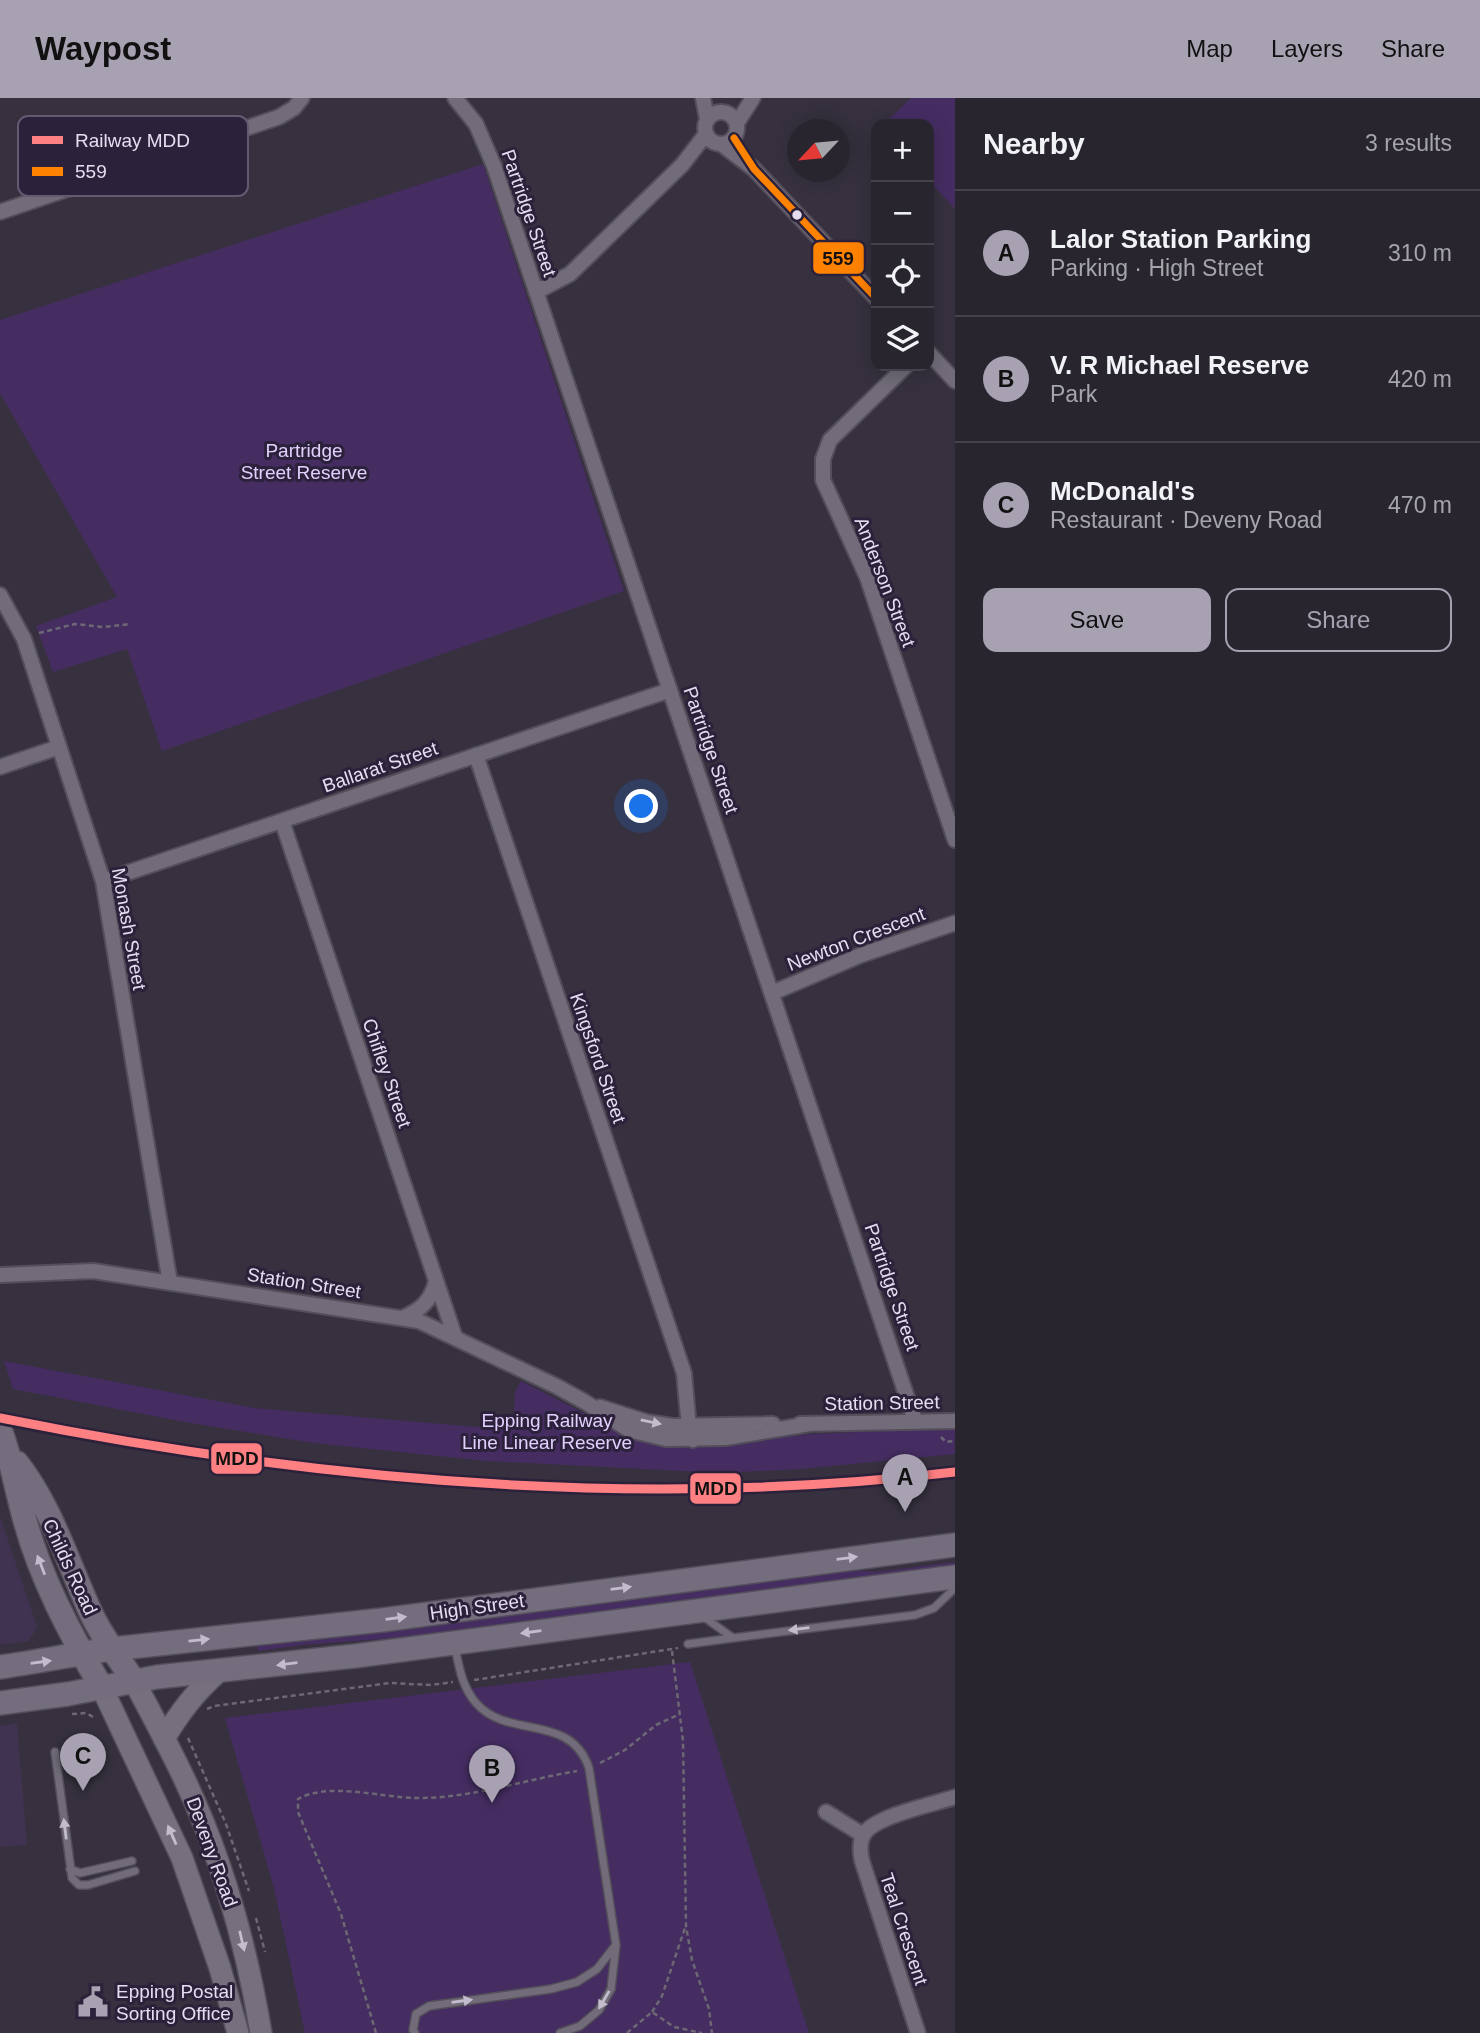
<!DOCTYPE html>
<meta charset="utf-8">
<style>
body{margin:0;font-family:Helvetica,sans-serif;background:#35313b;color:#f1f3f6}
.controls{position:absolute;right:21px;top:21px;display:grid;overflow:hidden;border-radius:14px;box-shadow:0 4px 18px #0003}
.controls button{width:63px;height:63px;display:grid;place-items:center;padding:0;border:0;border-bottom:2px solid #45424b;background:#29252f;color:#f1f3f6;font:35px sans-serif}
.compass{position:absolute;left:787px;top:21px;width:63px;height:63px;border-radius:50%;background:#29252f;box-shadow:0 4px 18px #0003;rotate:244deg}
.you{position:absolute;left:642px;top:709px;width:24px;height:24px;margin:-18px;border:5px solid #fff;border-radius:50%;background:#1a73e8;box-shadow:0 0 0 10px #1a73e833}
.badge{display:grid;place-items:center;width:46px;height:46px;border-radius:50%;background:#a7a1b1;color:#111;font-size:23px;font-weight:700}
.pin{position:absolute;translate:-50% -58px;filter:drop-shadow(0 2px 4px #0008)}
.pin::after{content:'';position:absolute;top:37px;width:24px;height:21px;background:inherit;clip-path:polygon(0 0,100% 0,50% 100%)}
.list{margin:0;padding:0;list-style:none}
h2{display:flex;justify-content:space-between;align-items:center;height:91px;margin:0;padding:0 28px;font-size:30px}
h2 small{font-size:23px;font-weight:400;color:#a5a5aa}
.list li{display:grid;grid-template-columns:46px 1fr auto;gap:21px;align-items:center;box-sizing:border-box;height:126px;padding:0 28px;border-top:2px solid #45424b}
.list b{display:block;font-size:26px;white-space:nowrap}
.list p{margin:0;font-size:23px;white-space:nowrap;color:#a5a5aa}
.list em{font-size:23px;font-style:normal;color:#a5a5aa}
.actions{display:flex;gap:14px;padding:21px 28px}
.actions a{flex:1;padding:16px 0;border:2px solid #a7a1b1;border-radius:14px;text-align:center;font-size:24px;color:#a7a1b1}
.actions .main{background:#a7a1b1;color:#111}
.icon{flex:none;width:38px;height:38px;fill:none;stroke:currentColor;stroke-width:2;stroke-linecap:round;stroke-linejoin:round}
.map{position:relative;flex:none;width:955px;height:1935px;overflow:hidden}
header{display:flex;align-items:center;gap:42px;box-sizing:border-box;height:98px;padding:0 35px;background:#a7a1b1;color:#111}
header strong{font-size:33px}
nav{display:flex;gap:38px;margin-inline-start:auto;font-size:24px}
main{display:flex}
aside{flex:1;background:#29252f}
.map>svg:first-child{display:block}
.built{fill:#403351}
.green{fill:#452d62}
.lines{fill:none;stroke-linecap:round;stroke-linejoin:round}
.lane-casing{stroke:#534e5a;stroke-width:10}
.street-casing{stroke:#534e5a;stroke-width:18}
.secondary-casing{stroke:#534e5a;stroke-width:24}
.primary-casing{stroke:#534e5a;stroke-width:26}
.path{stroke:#6d6874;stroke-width:2.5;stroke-dasharray:5 3.5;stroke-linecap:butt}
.lane{stroke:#726c7a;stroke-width:7}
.street{stroke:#726c7a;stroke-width:14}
.secondary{stroke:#756f7e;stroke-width:21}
.primary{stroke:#736d7e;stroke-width:23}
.bus-1-casing{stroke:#2c213b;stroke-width:12}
.bus-1{stroke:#ff8200;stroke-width:7}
.rail-1-casing{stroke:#2c213b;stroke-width:14}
.rail-1{stroke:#ff8082;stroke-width:9}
.oneway{fill:#c2bccc}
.oneway2{fill:#c2bccd}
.oneway3{fill:#c3bdcd}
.bus-dot{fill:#e4deef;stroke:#2c213b;stroke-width:2.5}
.labels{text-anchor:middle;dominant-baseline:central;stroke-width:6;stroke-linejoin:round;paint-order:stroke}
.street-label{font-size:19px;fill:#e4deef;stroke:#2c213b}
.park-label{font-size:19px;fill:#e1d0fd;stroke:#2c213b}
.poi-label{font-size:19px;fill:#e4deef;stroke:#2c213b;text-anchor:start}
.key{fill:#2c213b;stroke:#635a71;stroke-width:2}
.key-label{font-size:19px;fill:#e4deef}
.line-badge{stroke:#2c213b;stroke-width:2.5}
.pale-badge-label{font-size:19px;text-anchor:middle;font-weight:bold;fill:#111}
</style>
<header>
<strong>Waypost</strong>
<nav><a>Map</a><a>Layers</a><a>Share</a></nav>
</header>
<main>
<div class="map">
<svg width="955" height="1935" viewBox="0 0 955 1935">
<rect width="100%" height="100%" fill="#37313f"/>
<path class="built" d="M 0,1418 L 37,1529 L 29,1543 L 0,1547 Z
M 17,1625 L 27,1747 L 0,1749 L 0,1628 Z"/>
<path class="green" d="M 911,0 L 955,0 L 955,111 L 929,83 L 929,26 L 884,26 Z
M 483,66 L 624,493 L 162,653 L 127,551 L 53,574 L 36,528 L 117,499 L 0,295 L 0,222 Z
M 4,1263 L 254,1310 L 513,1332 L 515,1294 L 521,1283 L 615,1331 L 724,1345 L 812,1336 L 955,1330 L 955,1356 L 801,1371 L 721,1375 L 486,1363 L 314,1345 L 185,1324 L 13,1291 Z
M 955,1464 L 955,1472 L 435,1537 L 301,1547 L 258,1553 L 258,1545 L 829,1471 L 876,1474 Z
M 690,1564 L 809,1935 L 305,1935 L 274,1790 L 225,1620 Z"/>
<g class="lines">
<g class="lane-casing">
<path id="lane" d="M 704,1519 L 733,1540 L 915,1517 L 934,1510 L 955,1490
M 688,1546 L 733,1540
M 455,1549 C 459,1569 462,1589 476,1605 C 508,1642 570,1614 589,1670 L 616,1847 L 611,1891 L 599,1912 L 580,1928 L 560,1935
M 55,1654 L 72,1780 L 79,1787 L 88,1787 L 135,1773
M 70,1771 L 80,1775 L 132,1763
M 415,1935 L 413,1932 L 416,1916 L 429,1908 L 551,1891 L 577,1884 L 597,1871 L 615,1848"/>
</g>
<g class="street-casing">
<path id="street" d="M 455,0 L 476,26 L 494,68 L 915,1323
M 703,0 L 707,21
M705 30a16 16 0 1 1 32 0a16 16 0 1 1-32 0Z
M 737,25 L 753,0
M 721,46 L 754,71 L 876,200
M 0,114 L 279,19 L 294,10 L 302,0
M 536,194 L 570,176 L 682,67 L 706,36
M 929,255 L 955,283
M 906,268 L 830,342 L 823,361 L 823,382 L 867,479 L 955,742
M 0,497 L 24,541 L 103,783 L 170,1185
M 476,657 L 684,1275 L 689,1329 L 693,1342
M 0,669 L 59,649
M 282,723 L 455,1239
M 103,783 L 670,592
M 772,895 L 861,857 L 955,825
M 0,1177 L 93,1173 L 419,1223 L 556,1288 L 585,1304 L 629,1332 L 666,1341 L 725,1340 L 810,1326
M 402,1220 C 421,1212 431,1203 436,1183
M 600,1309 L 647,1324 L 672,1328 L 773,1326
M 800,1326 L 955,1323
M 826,1714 L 863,1737
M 918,1935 L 862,1763 C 860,1754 859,1744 864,1736 C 875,1718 934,1706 955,1699"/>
</g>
<g class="secondary-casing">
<path id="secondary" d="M 134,1583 C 150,1613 166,1643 181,1674 C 221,1756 246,1845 261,1935
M 102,1590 L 182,1760 L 220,1870 L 238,1935
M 164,1641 C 179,1615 195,1594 218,1574"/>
</g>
<g class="primary-casing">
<path id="primary" d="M 0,1331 C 11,1360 16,1390 24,1419 C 40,1479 70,1536 102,1590
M 17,1365 C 51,1408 68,1465 91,1515 C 102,1539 119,1561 134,1583
M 0,1569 C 38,1564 74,1556 112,1551 L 382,1522 L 955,1447
M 0,1605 L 68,1596 L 157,1579 L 355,1558 L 955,1479"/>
</g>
<path class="path" d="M 39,535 L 75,526 L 103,529 L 131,526
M 941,1339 L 946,1344 L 955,1343
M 672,1553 L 683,1643 L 686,1828 L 692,1862 L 709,1911 L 712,1935
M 474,1582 L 678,1550
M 207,1611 L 214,1608 L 390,1585 L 431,1587 L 453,1584
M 72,1616 L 86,1615 L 95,1620
M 188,1640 L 226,1726 L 249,1793
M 600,1665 L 625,1652 L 656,1627 L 680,1616
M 256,1820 L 265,1854
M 652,1914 L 662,1898 L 685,1830
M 376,1935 L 341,1816 L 298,1714 L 298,1701 C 328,1684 380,1699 414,1700 C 470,1701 523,1682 577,1673
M 627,1935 L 652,1914 L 674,1929 L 702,1935"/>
<use href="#lane" class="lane"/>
<use href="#street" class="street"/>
<use href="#secondary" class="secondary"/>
<use href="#primary" class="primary"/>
<g class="bus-1-casing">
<path id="bus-1" d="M 734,40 L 754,71 L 876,200"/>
</g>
<use href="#bus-1" class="bus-1"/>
<g class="rail-1-casing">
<path id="rail-1" d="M 0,1320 C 313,1383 637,1412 955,1374"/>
</g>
<use href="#rail-1" class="rail-1"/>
</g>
<defs><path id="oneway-solid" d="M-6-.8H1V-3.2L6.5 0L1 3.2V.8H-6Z" transform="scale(1.75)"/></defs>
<g class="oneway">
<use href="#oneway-solid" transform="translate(651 1324) rotate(12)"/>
<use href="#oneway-solid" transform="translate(799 1531) rotate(173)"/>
<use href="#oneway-solid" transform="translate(65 1731) rotate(-97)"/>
<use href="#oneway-solid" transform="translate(604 1902) rotate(120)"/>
<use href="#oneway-solid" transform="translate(462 1903) rotate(-8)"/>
</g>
<g class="oneway2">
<use href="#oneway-solid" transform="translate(847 1460) rotate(-7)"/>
<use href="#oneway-solid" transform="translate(41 1467) rotate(-111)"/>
<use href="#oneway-solid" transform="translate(621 1490) rotate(-7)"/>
<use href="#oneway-solid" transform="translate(396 1520) rotate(-8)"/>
<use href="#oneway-solid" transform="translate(531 1534) rotate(172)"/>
<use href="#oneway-solid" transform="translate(199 1542) rotate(-6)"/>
<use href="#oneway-solid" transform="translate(41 1564) rotate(-8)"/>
<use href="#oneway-solid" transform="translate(287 1566) rotate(173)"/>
</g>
<g class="oneway3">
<use href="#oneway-solid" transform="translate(172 1737) rotate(-114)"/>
<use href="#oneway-solid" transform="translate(242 1843) rotate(77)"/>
</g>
<defs>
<g id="civic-bare" transform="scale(2.415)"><path d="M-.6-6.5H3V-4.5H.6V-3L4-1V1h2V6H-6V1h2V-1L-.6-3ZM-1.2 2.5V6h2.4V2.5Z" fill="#a7a1b1" stroke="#2c213b" stroke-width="2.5" paint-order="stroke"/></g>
</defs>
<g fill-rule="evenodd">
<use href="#civic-bare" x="93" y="1904"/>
</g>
<circle class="bus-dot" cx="797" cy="117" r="6"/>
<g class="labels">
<g class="street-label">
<text transform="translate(529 115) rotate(71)">Partridge Street</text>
<text transform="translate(885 484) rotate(69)">Anderson Street</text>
<text transform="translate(711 652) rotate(71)">Partridge Street</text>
<text transform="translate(380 669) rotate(-19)">Ballarat Street</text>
<text transform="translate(129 831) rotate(80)">Monash Street</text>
<text transform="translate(856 841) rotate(-21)">Newton Crescent</text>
<text transform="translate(598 960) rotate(71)">Kingsford Street</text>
<text transform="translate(387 975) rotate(71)">Chifley Street</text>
<text transform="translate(304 1185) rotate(9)">Station Street</text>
<text transform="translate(892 1189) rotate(71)">Partridge Street</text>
<text transform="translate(882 1305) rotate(-1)">Station Street</text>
<text transform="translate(70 1469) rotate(65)">Childs Road</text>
<text transform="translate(477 1509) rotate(-8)">High Street</text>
<text transform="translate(212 1754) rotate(70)">Deveny Road</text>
<text transform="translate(904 1831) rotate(72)">Teal Crescent</text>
</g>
<g class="park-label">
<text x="304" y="352">Partridge<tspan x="304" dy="22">Street Reserve</tspan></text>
<text x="547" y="1322">Epping Railway<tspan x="547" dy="22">Line Linear Reserve</tspan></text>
</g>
<g class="poi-label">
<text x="116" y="1893">Epping Postal<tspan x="116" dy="22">Sorting Office</tspan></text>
</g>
</g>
<rect x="18" y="18" width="230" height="80" rx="10" class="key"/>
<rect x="32" y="38" width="31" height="8" fill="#ff8082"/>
<rect x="32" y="69" width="31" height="9" fill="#ff8200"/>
<g class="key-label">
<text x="75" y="49">Railway MDD</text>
<text x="75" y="80">559</text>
</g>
<g class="line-badge">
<rect x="812" y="143" width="53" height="34" rx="7" fill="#ff8200"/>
<rect x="210" y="1344" width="53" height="33" rx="7" fill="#ff8082"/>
<rect x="689" y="1374" width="53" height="33" rx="7" fill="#ff8082"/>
</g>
<g class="pale-badge-label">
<text x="838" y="167">559</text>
<text x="237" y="1367">MDD</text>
<text x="716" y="1397">MDD</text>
</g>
</svg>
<div class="controls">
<button>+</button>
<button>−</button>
<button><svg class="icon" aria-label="locate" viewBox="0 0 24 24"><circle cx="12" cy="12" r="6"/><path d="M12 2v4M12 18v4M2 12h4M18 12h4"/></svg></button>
<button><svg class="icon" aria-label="layers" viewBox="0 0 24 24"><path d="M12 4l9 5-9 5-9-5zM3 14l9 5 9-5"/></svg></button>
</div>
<svg class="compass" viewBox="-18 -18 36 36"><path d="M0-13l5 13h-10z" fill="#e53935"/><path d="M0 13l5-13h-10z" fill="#a5a5aa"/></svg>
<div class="you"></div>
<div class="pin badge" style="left:905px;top:1414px">A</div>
<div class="pin badge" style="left:492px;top:1705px">B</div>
<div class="pin badge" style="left:83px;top:1693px">C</div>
</div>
<aside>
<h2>Nearby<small>3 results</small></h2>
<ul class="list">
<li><span class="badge">A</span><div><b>Lalor Station Parking</b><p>Parking · High Street</p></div><em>310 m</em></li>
<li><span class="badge">B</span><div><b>V. R Michael Reserve</b><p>Park</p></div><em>420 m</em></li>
<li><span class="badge">C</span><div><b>McDonald's</b><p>Restaurant · Deveny Road</p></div><em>470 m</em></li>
</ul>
<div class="actions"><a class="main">Save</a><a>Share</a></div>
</aside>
</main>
